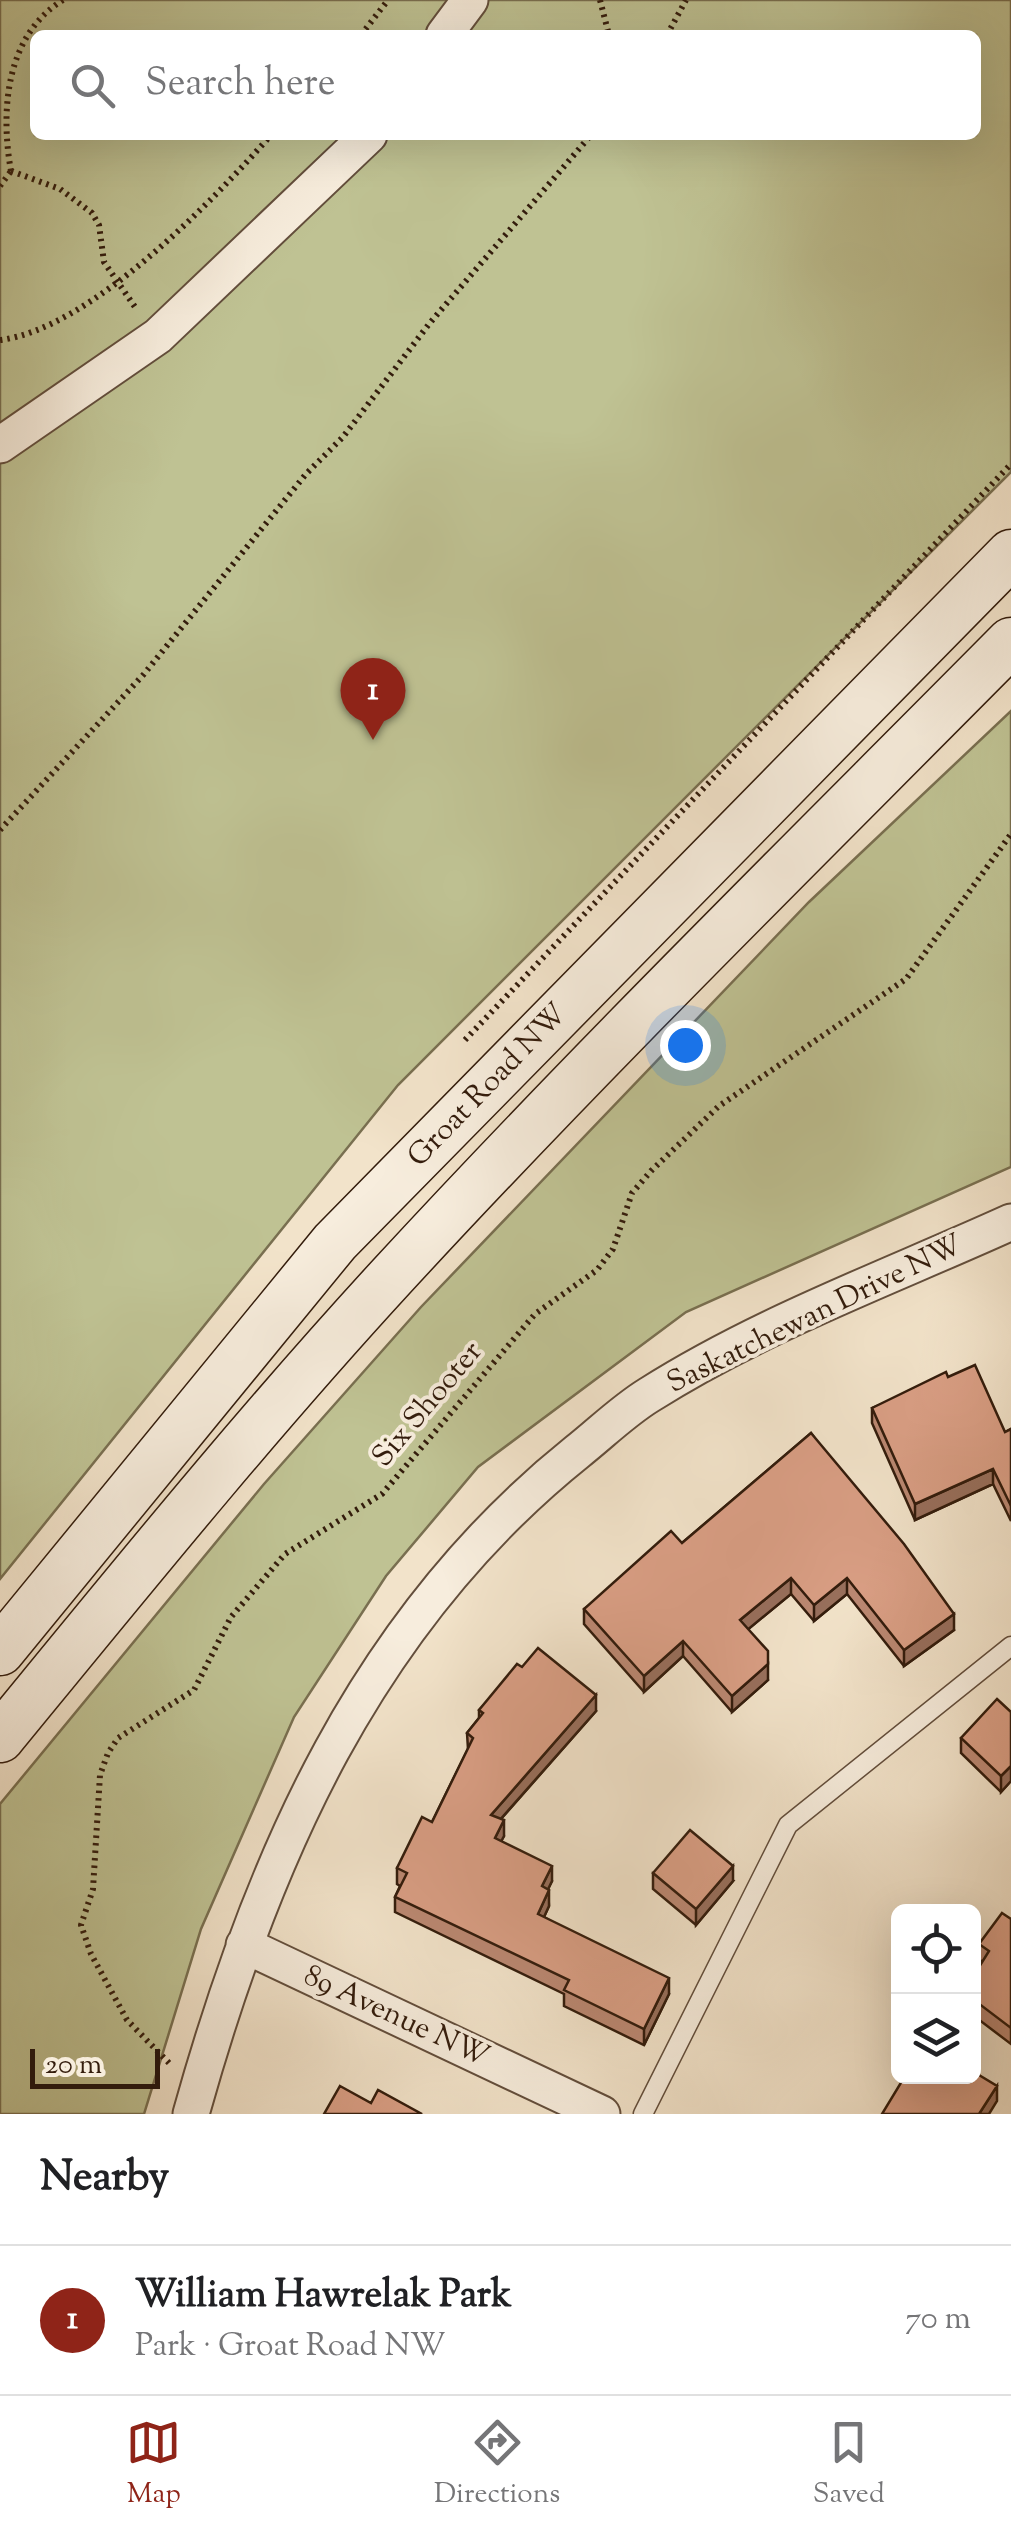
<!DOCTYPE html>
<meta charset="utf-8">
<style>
body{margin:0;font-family:"Sorts Mill Goudy",serif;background:#f6f6f6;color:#202124}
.controls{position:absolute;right:30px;bottom:30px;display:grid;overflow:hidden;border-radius:15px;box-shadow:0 10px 40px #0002}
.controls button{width:90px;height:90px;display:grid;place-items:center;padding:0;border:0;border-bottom:2px solid #e0e0e0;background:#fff;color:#202124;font:50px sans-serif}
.scale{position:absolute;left:30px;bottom:25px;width:130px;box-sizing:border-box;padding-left:10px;border:5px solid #331c0c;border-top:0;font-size:28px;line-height:35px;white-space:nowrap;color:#331c0c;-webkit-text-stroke:8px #f7eddd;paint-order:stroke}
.you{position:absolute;left:685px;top:1045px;width:35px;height:35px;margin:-25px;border:8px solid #fff;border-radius:50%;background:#1a73e8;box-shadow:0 0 0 15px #1a73e833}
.badge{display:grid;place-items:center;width:65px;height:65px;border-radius:50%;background:#8f2418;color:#fff;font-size:32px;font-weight:700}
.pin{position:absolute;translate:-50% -82px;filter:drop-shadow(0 2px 5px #0008)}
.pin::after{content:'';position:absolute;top:52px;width:35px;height:30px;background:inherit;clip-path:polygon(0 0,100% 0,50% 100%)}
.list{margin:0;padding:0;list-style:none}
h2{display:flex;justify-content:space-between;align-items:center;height:130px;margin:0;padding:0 40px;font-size:42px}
h2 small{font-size:32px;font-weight:400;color:#757577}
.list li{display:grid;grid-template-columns:65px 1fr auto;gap:30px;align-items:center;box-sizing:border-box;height:150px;padding:0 40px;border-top:2px solid #e0e0e0}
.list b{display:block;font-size:38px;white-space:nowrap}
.list p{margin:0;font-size:32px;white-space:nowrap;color:#757577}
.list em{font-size:32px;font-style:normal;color:#757577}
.icon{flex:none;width:55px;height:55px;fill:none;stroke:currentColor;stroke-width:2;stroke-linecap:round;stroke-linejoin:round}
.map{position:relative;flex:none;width:1011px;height:2114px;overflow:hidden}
.search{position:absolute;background:#fff;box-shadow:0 10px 40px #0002;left:30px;right:30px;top:30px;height:110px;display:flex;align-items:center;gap:25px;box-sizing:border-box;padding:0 35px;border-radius:15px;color:#757577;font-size:38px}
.sheet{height:280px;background:#fff}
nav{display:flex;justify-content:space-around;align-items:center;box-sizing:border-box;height:140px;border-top:2px solid #e0e0e0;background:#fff;font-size:28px;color:#757577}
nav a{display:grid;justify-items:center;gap:5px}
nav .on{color:#8f2418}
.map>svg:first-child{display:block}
.green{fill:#bfc293;stroke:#796f50;stroke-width:2.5;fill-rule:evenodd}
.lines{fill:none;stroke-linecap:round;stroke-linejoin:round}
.lane-casing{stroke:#634e3c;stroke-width:21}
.street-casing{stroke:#634e3c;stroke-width:39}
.secondary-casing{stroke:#331c0c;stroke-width:51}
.path{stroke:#331c0c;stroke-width:6;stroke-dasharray:2.5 5;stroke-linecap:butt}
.lane{stroke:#f7eddd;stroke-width:18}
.street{stroke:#f7eddd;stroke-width:35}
.secondary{stroke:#f7eddd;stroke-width:48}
.wall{fill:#bb8872;stroke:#331c0c;stroke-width:2.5}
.shaded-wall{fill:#986f5c;stroke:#331c0c;stroke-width:2.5}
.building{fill:#d99e84;stroke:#331c0c;stroke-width:2.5}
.labels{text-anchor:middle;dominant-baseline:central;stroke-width:8;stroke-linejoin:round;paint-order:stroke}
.street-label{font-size:30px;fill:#331c0c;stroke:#f7eddd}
</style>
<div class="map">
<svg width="1011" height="2114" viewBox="0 0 1011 2114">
<rect width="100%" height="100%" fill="#f2e3ca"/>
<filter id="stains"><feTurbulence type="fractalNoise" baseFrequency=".002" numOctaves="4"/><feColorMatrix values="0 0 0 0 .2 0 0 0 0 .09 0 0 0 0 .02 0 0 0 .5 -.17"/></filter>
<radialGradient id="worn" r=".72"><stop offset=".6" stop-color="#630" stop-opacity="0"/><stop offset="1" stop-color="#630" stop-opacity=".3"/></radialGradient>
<path class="green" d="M 0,0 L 1011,0 L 1011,472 L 398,1085 L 0,1579 ZM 35,35 L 976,35 L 976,135 L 35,135 Z
M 1011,711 L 1011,1167 L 686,1312 L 478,1467 L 386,1576 L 294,1717 L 201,1929 L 144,2114 L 0,2114 L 0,1804 L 264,1484 L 421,1307 L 809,902 Z"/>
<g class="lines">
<g class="lane-casing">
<path id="lane" d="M 643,2114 L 788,1825 L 1011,1646"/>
</g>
<g class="street-casing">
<path id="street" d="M 444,35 L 470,0
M 0,445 L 158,336 L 369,135
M 244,1945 L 602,2114
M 191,2114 C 262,1859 366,1621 577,1452 C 601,1433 623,1411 649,1395 C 761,1324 890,1277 1011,1222"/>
</g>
<g class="secondary-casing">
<path id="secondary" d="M 0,1651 L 335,1242 L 1011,554
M 0,1738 C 128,1582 255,1425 392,1276 C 592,1059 803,852 1011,642"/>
</g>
<path class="path" d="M 600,0 L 609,35
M 361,35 L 388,0
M 667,35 L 686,0
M 11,171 L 60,189 L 92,213 L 99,225 L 104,262 L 135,307
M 11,171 C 0,110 6,35 63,0
M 0,186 L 11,171
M 0,340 C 90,329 212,202 271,135
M 0,830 L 144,674 L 306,474 L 343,437 L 429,324 L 591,135
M 465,1040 L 1011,464
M 169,2063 L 127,2020 L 91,1954 L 81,1925 L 93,1889 L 100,1775 L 108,1753 L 118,1738 L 194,1690 L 231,1617 L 285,1554 L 382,1494 L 535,1314 L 597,1270 L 613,1249 L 632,1193 L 651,1171 L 719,1106 L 906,979 L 1011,834"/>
<use href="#lane" class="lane"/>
<use href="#street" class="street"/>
<use href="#secondary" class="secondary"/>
</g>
<path class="wall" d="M 948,1377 L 1005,1432 L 1011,1429 L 1011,1521 L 993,1484 L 915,1520 L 872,1423 L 872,1408 Z
M 811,1433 L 954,1630 L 904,1666 L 847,1594 L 814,1621 L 791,1594 L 748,1629 L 768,1680 L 732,1712 L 683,1656 L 644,1692 L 584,1624 L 584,1609 L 682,1543 Z
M 522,1667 L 596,1711 L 501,1819 L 504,1836 L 501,1841 L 552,1881 L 548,1889 L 549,1906 L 544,1917 L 669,1994 L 644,2045 L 564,2006 L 564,1994 L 395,1912 L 395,1897 L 400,1886 L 397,1884 L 397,1868 L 432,1822 L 468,1749 L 467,1733 L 479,1718 L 479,1710 Z
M 1011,1712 L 1011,1781 L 1001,1792 L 961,1753 L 961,1738 Z
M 653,1873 L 733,1881 L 696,1925 L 653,1889 Z
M 1011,1919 L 1011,2044 L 974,2016 L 974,1975 L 982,1962 L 979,1959 L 979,1944 Z"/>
<path class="shaded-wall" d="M 993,1469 L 993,1484 L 915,1520 L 915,1504 Z
M 791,1578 L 791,1594 L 740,1636 L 740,1620 Z
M 847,1578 L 847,1594 L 814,1621 L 814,1605 Z
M 954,1614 L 954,1630 L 904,1666 L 904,1650 Z
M 683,1641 L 683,1656 L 644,1692 L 644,1676 Z
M 768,1664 L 768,1680 L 732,1712 L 732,1696 Z
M 596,1695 L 596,1711 L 491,1830 L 491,1815 Z
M 1011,1766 L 1011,1781 L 1001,1792 L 1001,1776 Z
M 504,1820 L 504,1836 L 495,1853 L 495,1838 Z
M 552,1866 L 552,1881 L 542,1902 L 542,1886 Z
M 733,1866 L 733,1881 L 696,1925 L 696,1909 Z
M 549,1890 L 549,1906 L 538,1930 L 538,1914 Z
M 669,1978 L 669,1994 L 644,2045 L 644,2029 Z
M 997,2086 L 997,2101 L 989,2114 L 979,2114 Z"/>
<path class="building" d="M 975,1365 L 1005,1432 L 1011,1429 L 1011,1506 L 993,1469 L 915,1504 L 872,1408 L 946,1372 L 948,1377 Z
M 811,1433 L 904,1544 L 954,1614 L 904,1650 L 847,1578 L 814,1605 L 791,1578 L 740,1620 L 768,1651 L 768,1664 L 732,1696 L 683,1641 L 644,1676 L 584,1609 L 671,1531 L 682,1543 Z
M 538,1648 L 596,1695 L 491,1815 L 504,1820 L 495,1838 L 552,1866 L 542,1886 L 549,1890 L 538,1914 L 669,1978 L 644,2029 L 564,1990 L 569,1980 L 395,1897 L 407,1873 L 397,1868 L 422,1817 L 432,1822 L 473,1738 L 467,1733 L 483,1713 L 479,1710 L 517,1664 L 522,1667 Z
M 997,1699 L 1011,1712 L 1011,1766 L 1001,1776 L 961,1738 Z
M 690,1830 L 733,1866 L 696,1909 L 653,1873 Z
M 1002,1913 L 1011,1919 L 1011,2028 L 974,2000 L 974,1975 L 989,1951 L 979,1944 Z
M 974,2072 L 997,2086 L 979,2114 L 882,2114 L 905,2076 L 974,2076 Z
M 340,2086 L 371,2103 L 378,2090 L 422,2114 L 324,2114 Z"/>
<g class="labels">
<g class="street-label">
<text transform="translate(488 1086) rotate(-46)">Groat Road NW</text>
<text transform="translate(815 1315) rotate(-26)">Saskatchewan Drive NW</text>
<text transform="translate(428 1405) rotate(-50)">Six Shooter</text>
<text transform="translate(396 2017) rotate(25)">89 Avenue NW</text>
</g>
</g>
<rect width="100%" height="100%" filter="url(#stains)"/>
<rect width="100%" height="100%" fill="url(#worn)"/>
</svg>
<div class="controls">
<button><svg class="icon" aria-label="locate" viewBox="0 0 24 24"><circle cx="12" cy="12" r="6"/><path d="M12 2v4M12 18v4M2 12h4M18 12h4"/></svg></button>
<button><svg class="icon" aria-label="layers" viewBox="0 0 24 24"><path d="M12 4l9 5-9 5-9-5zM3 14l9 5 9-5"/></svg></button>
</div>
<div class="scale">20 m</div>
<div class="you"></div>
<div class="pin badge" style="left:373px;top:740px">1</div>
<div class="search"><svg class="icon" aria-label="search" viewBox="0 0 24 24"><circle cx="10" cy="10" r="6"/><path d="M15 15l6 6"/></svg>Search here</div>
</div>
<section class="sheet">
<h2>Nearby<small></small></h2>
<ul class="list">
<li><span class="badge">1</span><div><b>William Hawrelak Park</b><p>Park · Groat Road NW</p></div><em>70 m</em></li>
</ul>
</section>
<nav>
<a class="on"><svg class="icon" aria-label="map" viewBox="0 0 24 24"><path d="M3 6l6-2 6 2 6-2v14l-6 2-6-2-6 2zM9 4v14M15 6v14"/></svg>Map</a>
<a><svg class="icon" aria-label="directions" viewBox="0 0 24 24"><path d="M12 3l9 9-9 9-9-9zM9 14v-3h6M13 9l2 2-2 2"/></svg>Directions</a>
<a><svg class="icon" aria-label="saved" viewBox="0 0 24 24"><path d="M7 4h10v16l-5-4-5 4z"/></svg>Saved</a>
</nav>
